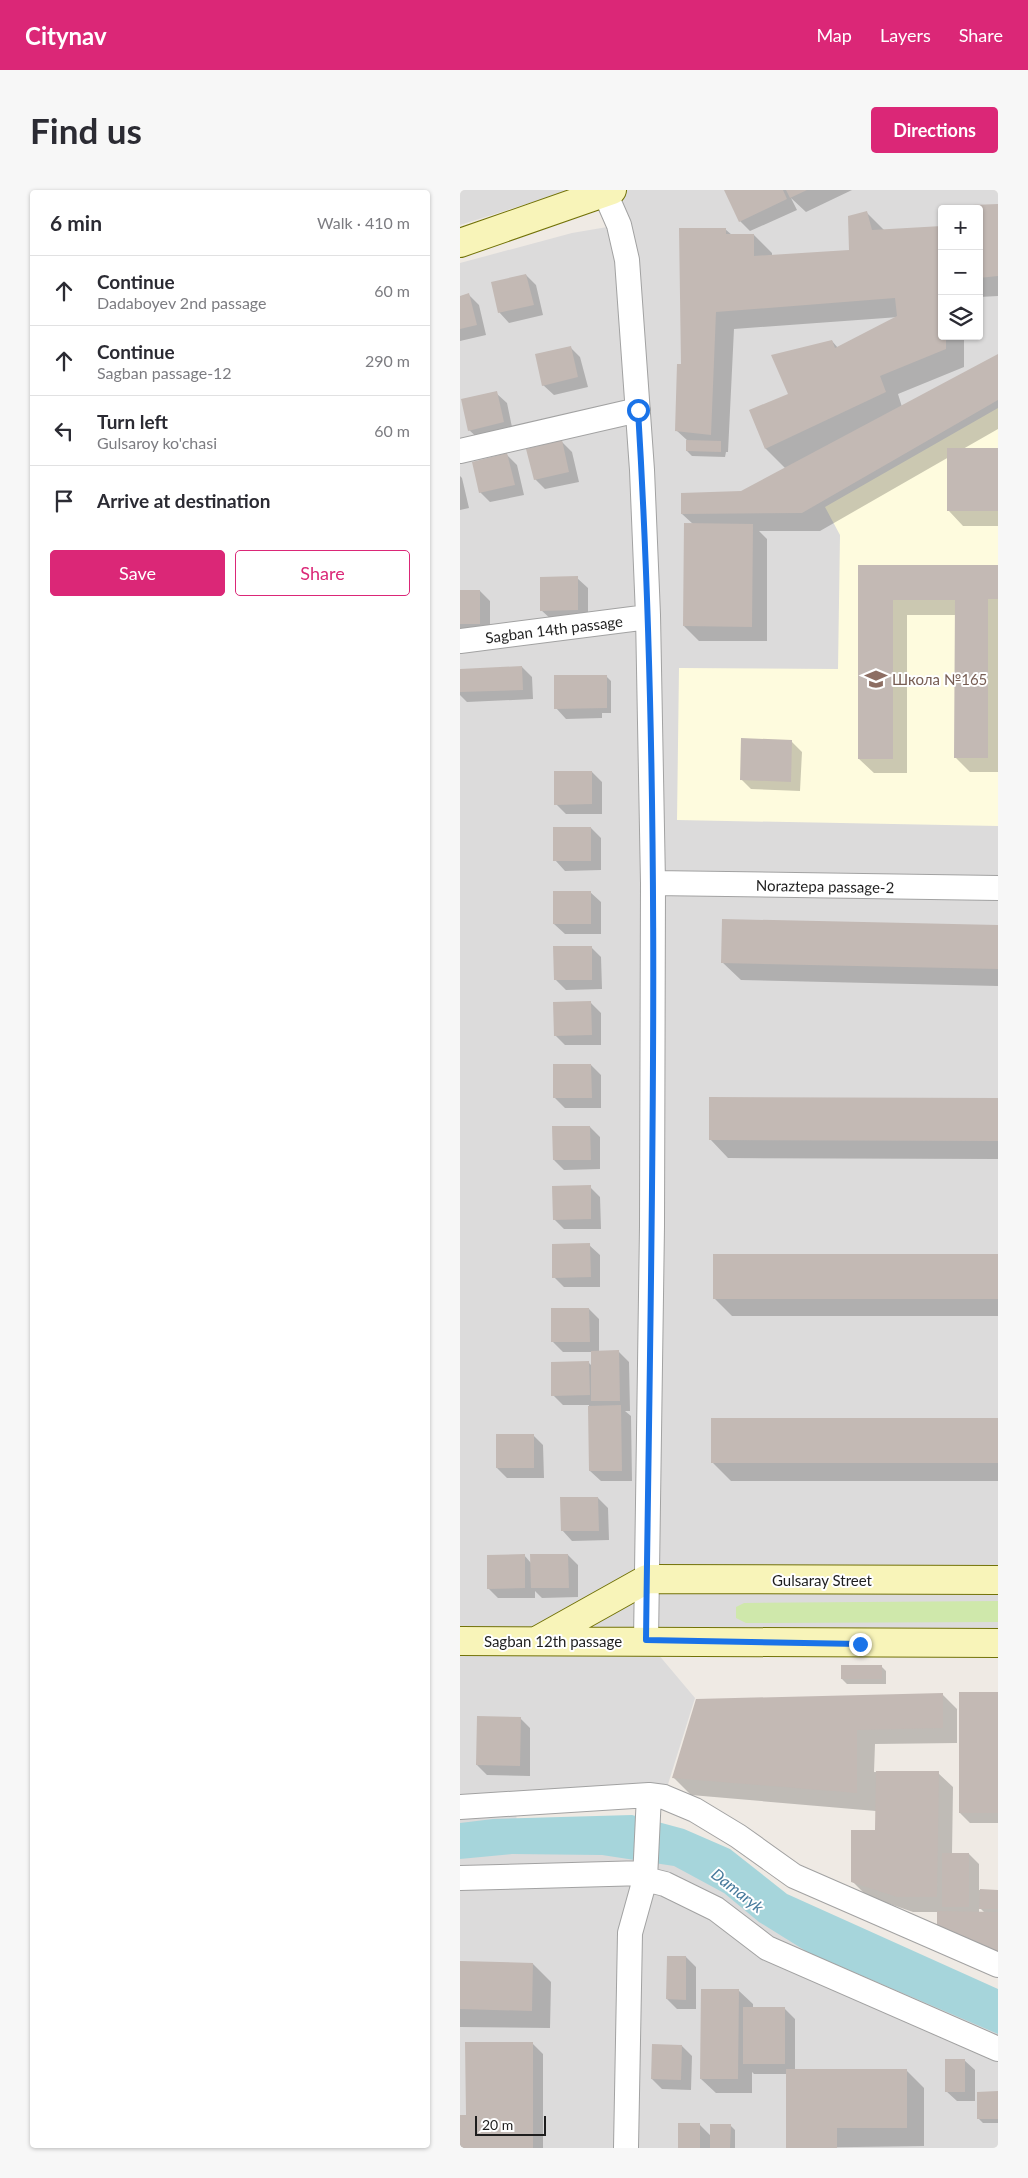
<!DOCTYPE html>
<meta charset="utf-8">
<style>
body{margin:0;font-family:Lato,sans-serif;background:#f7f7f7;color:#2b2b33}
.controls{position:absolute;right:15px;top:15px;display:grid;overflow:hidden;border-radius:5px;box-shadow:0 1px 4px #0004}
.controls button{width:45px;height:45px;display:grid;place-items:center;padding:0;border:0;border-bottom:1px solid #e1e1e2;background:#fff;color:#2b2b33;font:25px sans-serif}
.scale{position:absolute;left:15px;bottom:12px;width:71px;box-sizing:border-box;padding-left:5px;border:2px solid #1e1e1e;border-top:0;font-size:14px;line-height:18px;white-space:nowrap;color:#1e1e1e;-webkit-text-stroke:4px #fff;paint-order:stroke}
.stop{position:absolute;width:15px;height:15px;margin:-11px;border:4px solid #1a73e8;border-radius:50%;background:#fff}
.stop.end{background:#1a73e8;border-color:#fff;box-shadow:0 1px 5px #0008}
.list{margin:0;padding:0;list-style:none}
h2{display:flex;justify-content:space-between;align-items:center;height:65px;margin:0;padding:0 20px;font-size:21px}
h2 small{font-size:16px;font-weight:400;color:#7c7c81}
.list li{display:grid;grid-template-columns:32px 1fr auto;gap:15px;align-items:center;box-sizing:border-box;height:70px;padding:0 20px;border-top:1px solid #e1e1e2}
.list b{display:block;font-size:19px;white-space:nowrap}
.list p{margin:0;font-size:16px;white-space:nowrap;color:#7c7c81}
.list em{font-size:16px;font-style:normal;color:#7c7c81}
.actions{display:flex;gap:10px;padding:15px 20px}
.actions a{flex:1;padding:11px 0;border:1px solid #db2777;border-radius:5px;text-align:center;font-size:18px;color:#db2777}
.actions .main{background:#db2777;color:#fff}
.icon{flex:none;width:28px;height:28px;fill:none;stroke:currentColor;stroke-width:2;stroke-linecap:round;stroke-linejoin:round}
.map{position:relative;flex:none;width:538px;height:1958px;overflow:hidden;border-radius:5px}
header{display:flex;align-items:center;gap:30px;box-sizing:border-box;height:70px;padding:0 25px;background:#db2777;color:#fff}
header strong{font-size:24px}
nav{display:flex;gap:28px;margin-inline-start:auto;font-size:18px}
.intro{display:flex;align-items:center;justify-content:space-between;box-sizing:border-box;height:120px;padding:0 30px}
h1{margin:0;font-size:35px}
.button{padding:12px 22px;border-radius:5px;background:#db2777;color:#fff;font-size:18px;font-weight:700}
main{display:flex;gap:30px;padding:0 30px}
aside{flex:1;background:#fff;border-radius:5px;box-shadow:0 1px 4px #0004}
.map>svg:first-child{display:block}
.residential{fill:#dcdbdb;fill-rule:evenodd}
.education{fill:#fefbde}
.grass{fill:#cfe8ab}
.water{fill:#a6d5db}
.shadow{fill:#0003;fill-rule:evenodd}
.building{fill:#c3b9b4}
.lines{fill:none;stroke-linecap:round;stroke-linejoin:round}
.street-casing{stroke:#a2a2a2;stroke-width:26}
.secondary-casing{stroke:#727208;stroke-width:30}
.street{stroke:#fff;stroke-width:24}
.secondary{stroke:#f8f4b9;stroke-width:28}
.route{stroke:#1a73e8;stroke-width:6}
.labels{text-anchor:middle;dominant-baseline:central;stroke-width:4;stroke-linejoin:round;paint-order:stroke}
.street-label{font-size:15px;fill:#1e1e1e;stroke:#fff}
.education-label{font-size:15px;fill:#785e54;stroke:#fff;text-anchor:start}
.water-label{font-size:16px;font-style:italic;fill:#477a9c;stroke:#fff}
</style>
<header>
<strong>Citynav</strong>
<nav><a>Map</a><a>Layers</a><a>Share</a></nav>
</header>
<div class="intro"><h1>Find us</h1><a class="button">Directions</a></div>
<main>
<aside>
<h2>6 min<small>Walk · 410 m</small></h2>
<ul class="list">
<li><svg class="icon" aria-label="ahead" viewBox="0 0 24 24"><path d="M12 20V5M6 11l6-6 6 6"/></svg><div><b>Continue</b><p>Dadaboyev 2nd passage</p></div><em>60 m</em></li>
<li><svg class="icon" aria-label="ahead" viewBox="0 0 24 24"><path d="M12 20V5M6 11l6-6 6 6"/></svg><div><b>Continue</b><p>Sagban passage-12</p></div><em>290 m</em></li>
<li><svg class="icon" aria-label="left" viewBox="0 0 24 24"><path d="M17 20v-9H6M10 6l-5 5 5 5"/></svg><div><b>Turn left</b><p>Gulsaroy ko'chasi</p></div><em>60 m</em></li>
<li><svg class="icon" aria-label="arrive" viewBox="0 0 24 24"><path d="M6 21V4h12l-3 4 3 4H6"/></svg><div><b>Arrive at destination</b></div></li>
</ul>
<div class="actions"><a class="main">Save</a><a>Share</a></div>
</aside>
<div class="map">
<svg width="538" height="1958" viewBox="0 0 538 1958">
<rect width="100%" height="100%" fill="#efeae4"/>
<path class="residential" d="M 0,0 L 111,0 L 0,35 Z
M 152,0 L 538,0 L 538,1453 L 187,1451 L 235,1508 L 204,1607 L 56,1612 L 57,1646 L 0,1651 L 0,73 L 112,43 L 159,35 ZM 482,19 L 519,19 L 519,146 L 482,146 Z
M 0,1654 L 196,1655 L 538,1825 L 538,1958 L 0,1958 Z"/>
<path class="education" d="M 538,218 L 538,636 L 217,630 L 219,478 L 378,479 L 380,345 L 365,317 Z"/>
<path class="grass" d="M 538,1411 L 538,1432 L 286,1433 L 276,1428 L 276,1417 L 284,1413 Z"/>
<path class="water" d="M 172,1625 L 224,1639 L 270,1659 L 327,1704 L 538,1799 L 538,1844 L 349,1763 L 299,1732 L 264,1703 L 214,1676 L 142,1665 L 52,1664 L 0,1669 L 0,1633 L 33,1629 Z"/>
<path class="shadow" d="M 265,0 L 392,0 L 346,22 L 331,8 L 337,20 L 290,41 L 280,31 Z
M 538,15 L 538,106 L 519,107 L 519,19 Z
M 407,23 L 425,41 L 482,146 L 504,146 L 504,177 L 438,204 L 442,217 L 538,165 L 538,239 L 503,259 L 538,259 L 538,336 L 503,336 L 489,321 L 489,267 L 360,341 L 299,341 L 307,349 L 307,451 L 239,451 L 224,436 L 233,334 L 222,324 L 281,303 L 326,279 L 306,259 L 291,220 L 330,205 L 372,151 L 378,158 L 439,127 L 274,139 L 268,262 L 266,262 L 265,267 L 232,266 L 227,261 L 228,251 L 216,240 L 223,175 L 265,39 L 272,45 L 294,45 L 312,63 L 312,66 L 390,61 Z
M 66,85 L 76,95 L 83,125 L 49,133 L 39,122 Z
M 9,105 L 19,115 L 26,145 L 0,151 L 0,107 Z
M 110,157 L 120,167 L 128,197 L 94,205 L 83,195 Z
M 36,203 L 47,213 L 53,242 L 20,250 L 9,240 Z
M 102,252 L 112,262 L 119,292 L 85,299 L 75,289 Z
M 47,265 L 57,275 L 64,305 L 30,312 L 20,302 Z
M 0,286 L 2,288 L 9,318 L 0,320 Z
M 399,376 L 538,376 L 538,582 L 510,582 L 496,568 L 496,425 L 447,425 L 447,583 L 414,583 L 399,569 Z
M 117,388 L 128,398 L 128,430 L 92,430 L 81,420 Z
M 0,401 L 20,401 L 30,411 L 30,443 L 0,444 Z
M 62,477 L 72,487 L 73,509 L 7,512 L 0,505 L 0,480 Z
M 146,486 L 151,491 L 151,523 L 142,523 L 142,528 L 106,529 L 96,518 Z
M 332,552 L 342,562 L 340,601 L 291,599 L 281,589 Z
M 132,582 L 142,592 L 142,624 L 106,624 L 96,614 Z
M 131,638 L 141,648 L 141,680 L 105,681 L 95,670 Z
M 130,702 L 141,712 L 141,744 L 105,744 L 94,734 Z
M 538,736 L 538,796 L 281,790 L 262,772 Z
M 131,757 L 141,767 L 142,799 L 106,800 L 95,789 Z
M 131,813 L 141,823 L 141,855 L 105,855 L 95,845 Z
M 131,875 L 141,885 L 141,918 L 105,918 L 95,908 Z
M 538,909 L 538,969 L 268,968 L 250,949 Z
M 130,937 L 140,947 L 140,979 L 104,980 L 94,970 Z
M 130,997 L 140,1007 L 141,1039 L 104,1039 L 94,1029 Z
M 129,1055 L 140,1065 L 140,1097 L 104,1097 L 94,1087 Z
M 538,1066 L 538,1126 L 272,1126 L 254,1108 Z
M 129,1119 L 139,1129 L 139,1162 L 159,1162 L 169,1172 L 170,1221 L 165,1221 L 171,1226 L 172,1291 L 141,1291 L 130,1281 L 129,1215 L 103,1215 L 93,1205 L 129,1173 L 132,1176 L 132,1162 L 103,1162 L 93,1152 Z
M 538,1229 L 538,1291 L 271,1291 L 253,1273 Z
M 73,1245 L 83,1255 L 84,1288 L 47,1288 L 37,1278 Z
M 138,1308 L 148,1318 L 149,1350 L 112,1351 L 102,1340 Z
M 64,1365 L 71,1373 L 108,1365 L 118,1375 L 118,1407 L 82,1408 L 75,1401 L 75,1408 L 38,1408 L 28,1398 Z
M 421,1476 L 426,1481 L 426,1494 L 387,1494 L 382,1489 Z
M 482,1504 L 497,1519 L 497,1553 L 415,1554 L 414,1582 L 478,1583 L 493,1597 L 492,1664 L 509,1664 L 519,1674 L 519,1700 L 538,1701 L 538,1775 L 478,1722 L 453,1722 L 407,1706 L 392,1691 L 416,1641 L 416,1621 L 231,1605 L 213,1587 ZM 519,1717 L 525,1723 L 519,1723 Z
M 538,1504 L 538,1633 L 510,1633 L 500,1623 Z
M 60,1528 L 70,1538 L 70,1586 L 27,1585 L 17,1575 Z
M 226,1767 L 236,1777 L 236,1819 L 217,1819 L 207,1809 Z
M 0,1773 L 73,1774 L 91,1792 L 90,1838 L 0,1837 Z
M 278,1800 L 293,1814 L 293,1818 L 325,1819 L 335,1829 L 335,1880 L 446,1880 L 464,1898 L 464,1956 L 327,1958 L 327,1884 L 294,1884 L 292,1882 L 292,1903 L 256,1903 L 241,1889 Z
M 72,1853 L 83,1864 L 83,1958 L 0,1958 L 0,1927 L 7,1927 Z
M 222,1856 L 232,1866 L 231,1900 L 202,1899 L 192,1889 Z
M 504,1870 L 515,1880 L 515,1911 L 497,1911 L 486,1901 Z
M 538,1904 L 538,1933 L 523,1933 L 518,1928 Z
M 240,1935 L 251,1946 L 270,1935 L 275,1940 L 275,1958 L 252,1958 L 250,1956 L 250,1958 L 219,1958 Z"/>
<path class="building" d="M 264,0 L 323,0 L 327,9 L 279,32 Z
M 326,0 L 347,0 L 330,8 Z
M 538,14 L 538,86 L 519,88 L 519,19 L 486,19 L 486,16 Z
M 407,21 L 412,40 L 482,36 L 482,146 L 486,146 L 486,159 L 420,186 L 426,202 L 305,259 L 289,220 L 328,204 L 311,165 L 372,150 L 375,158 L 437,126 L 435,108 L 256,122 L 251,245 L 215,241 L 217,174 L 221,174 L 219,38 L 266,38 L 266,44 L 294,44 L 294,66 L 389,60 L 388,26 Z
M 66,84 L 74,115 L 38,123 L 31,92 Z
M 9,103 L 17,135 L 0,139 L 0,106 Z
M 111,156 L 118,187 L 82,196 L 75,164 Z
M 538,164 L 538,210 L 342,323 L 221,324 L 221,303 L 281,301 Z
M 37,201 L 44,232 L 8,241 L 1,209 Z
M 102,250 L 109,282 L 74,290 L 66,259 Z
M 226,250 L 261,251 L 261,262 L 226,261 Z
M 487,258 L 538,258 L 538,321 L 487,321 Z
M 47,263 L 55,295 L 19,303 L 12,272 Z
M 224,333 L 293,334 L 292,437 L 223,436 Z
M 398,375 L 538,375 L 538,409 L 528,409 L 528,568 L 494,568 L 495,410 L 433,410 L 433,569 L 398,569 Z
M 118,386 L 118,420 L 80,421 L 80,387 Z
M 0,400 L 20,400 L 20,434 L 0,434 Z
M 62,476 L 63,500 L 0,502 L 0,479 Z
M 94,485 L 147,485 L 147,518 L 94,519 Z
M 281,548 L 332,550 L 331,592 L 280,590 Z
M 94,581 L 132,581 L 132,614 L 94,615 Z
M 93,637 L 131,637 L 131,671 L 93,671 Z
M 93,701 L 131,701 L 131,734 L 93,734 Z
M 262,729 L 538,735 L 538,779 L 261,773 Z
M 93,756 L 132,756 L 132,790 L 94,790 Z
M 131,811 L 132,845 L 94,846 L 93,812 Z
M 93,874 L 131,874 L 132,908 L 93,908 Z
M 249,907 L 538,908 L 538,951 L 249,950 Z
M 92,936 L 130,936 L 131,970 L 93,970 Z
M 131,995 L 131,1029 L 93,1030 L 92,996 Z
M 130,1053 L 131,1087 L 92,1088 L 92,1054 Z
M 253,1064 L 538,1064 L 538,1109 L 253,1109 Z
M 91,1118 L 129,1118 L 130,1152 L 91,1152 Z
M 159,1160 L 160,1211 L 131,1211 L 131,1161 Z
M 129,1171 L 130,1205 L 91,1206 L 91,1172 Z
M 161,1215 L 162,1281 L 129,1281 L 128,1216 Z
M 251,1228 L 538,1228 L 538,1273 L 251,1273 Z
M 36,1244 L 74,1244 L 74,1278 L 36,1278 Z
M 100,1307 L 138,1307 L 139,1341 L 101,1341 Z
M 65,1364 L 65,1398 L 27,1399 L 27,1365 Z
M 70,1364 L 108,1364 L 109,1398 L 71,1398 Z
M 381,1475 L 422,1475 L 422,1489 L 381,1489 Z
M 499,1502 L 538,1502 L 538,1623 L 499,1623 Z
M 483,1503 L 483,1538 L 397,1540 L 397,1603 L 212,1588 L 236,1509 Z
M 17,1526 L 61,1527 L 60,1576 L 16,1575 Z
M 416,1581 L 479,1581 L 477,1707 L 437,1707 L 391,1692 L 391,1640 L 415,1640 Z
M 482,1663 L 509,1663 L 509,1717 L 482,1717 Z
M 520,1699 L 538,1700 L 538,1719 L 519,1719 Z
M 477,1721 L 538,1722 L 538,1766 L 477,1746 Z
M 207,1766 L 226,1766 L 226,1810 L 206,1809 Z
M 0,1771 L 73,1773 L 72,1821 L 0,1819 Z
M 241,1799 L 279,1799 L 278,1889 L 240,1889 Z
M 283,1817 L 325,1817 L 325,1874 L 283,1874 Z
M 5,1852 L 73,1852 L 73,1958 L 0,1958 L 0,1925 L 6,1925 Z
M 192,1854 L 222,1855 L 221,1890 L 191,1889 Z
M 485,1869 L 505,1869 L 505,1902 L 485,1902 Z
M 326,1879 L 447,1879 L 447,1938 L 377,1938 L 377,1958 L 326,1958 Z
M 538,1901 L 538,1929 L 517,1929 L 517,1902 Z
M 218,1933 L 240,1933 L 240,1958 L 218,1958 Z
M 250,1934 L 271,1934 L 270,1958 L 250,1958 Z"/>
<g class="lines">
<g class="street-casing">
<path id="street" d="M 145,3 L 159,35 L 167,70 L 182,280 L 188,425 L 193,693 L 192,1036 L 186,1451
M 0,261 L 178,220
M 0,451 L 188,427
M 193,693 L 538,698
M 0,1617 L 189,1605 L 204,1607 L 235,1620 L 278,1646 L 334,1686 L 538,1775
M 0,1688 L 185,1683
M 185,1689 L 205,1694 L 256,1719 L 307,1758 L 538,1859
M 166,1958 L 170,1743 L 185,1689 L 189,1605"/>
</g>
<g class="secondary-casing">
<path id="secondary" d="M 0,53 L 152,0
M 78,1450 L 187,1389 L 538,1390
M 0,1451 L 538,1453"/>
</g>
<use href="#street" class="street"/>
<use href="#secondary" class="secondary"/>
</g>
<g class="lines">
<path class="route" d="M 178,220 C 203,630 191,1041 186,1450 L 400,1454"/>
</g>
<defs>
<g id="school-bare" transform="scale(1.725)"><path d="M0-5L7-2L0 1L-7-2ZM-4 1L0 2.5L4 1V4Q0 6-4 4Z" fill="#8d6e63" stroke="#fff" stroke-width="2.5" paint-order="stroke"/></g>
</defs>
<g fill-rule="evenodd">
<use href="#school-bare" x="416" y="489"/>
</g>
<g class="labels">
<g class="street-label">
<text transform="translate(94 439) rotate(-7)">Sagban 14th passage</text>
<text transform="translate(365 696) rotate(1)">Noraztepa passage-2</text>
<text x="362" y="1390">Gulsaray Street</text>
<text x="93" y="1451">Sagban 12th passage</text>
</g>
<g class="education-label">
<text x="432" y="489">Школа №165</text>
</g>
<g class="water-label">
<text transform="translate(278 1700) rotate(38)">Damaryk</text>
</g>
</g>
</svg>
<div class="controls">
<button>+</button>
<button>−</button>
<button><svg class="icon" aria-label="layers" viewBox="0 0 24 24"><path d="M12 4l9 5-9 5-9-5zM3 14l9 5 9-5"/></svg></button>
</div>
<div class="scale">20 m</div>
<div class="stop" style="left:178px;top:220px"></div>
<div class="stop end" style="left:400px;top:1454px"></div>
</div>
</main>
